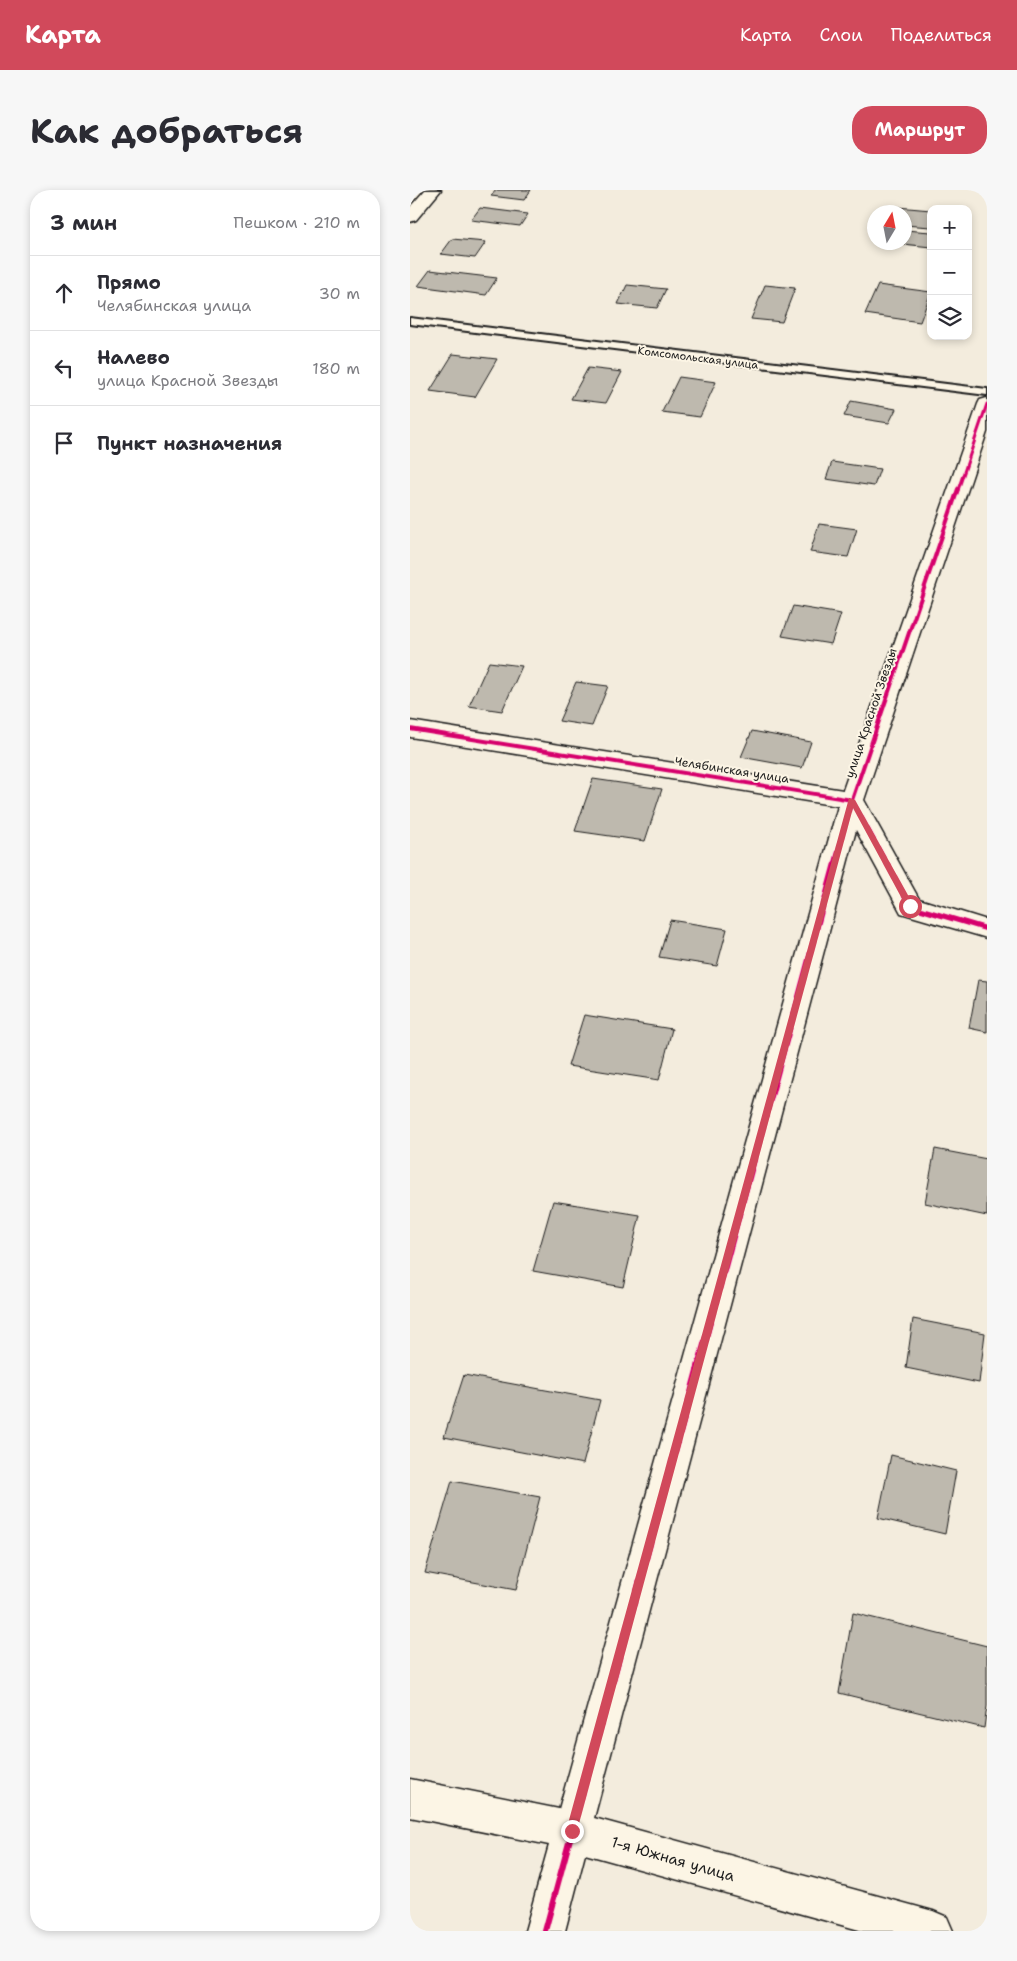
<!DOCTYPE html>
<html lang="ru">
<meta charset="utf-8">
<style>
body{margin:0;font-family:"Shantell Sans",sans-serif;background:#f7f7f7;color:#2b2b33}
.controls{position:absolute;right:15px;top:15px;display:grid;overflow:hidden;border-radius:10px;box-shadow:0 2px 8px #0003}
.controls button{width:45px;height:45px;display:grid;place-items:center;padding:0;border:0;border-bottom:1px solid #e1e1e2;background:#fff;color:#2b2b33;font:25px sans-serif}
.compass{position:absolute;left:457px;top:15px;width:45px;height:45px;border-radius:50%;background:#fff;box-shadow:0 2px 8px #0003;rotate:10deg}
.stop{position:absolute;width:15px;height:15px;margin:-11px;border:4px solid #d1495b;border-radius:50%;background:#fff}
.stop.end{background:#d1495b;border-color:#fff;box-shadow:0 1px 5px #0008}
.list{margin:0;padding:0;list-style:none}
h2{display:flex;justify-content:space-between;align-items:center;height:65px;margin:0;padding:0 20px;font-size:21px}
h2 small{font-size:16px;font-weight:400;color:#7c7c81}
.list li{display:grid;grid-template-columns:32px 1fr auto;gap:15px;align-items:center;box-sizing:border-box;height:75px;padding:0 20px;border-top:1px solid #e1e1e2}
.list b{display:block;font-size:19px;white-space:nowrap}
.list p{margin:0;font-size:16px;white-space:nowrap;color:#7c7c81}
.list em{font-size:16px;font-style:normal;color:#7c7c81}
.icon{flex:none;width:28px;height:28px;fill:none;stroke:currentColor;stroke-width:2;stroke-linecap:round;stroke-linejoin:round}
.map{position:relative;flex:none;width:577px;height:1741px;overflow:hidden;border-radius:20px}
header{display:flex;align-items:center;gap:30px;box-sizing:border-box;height:70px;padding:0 25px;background:#d1495b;color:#fff}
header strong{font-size:24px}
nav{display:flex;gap:28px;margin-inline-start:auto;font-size:18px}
.intro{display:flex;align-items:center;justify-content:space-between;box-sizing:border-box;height:120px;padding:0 30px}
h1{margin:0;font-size:35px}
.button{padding:12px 22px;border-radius:20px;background:#d1495b;color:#fff;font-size:18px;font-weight:700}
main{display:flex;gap:30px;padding:0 30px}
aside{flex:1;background:#fff;border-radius:20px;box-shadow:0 2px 8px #0003}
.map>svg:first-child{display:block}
.building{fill:#beb9ae;stroke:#1c1c1c}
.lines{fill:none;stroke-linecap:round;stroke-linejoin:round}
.service-casing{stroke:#1c1c1c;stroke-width:4}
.minor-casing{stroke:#1c1c1c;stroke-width:3}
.primary-casing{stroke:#1c1c1c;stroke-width:3}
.service{fill:#fcf5e5;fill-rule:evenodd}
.minor{fill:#fcf5e5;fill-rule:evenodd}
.primary{fill:#fcf5e5;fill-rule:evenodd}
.cycleway-far3-casing{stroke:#fcf5e5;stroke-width:5}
.cycleway-far2-casing{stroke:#fcf5e5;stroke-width:6}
.cycleway-far1-casing{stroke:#fcf5e5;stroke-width:8}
.cycleway-casing{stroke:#fcf5e5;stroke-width:9}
.cycleway-far3{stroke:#d6006c;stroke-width:3}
.cycleway-far2{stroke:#d6006c;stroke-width:4}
.cycleway-far1{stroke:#d6006c;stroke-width:5}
.cycleway{stroke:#d6006c;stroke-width:6}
.route{fill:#d1495b}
.labels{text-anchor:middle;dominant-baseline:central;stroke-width:4;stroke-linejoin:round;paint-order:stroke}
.far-street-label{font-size:11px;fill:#1c1c1c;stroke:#fcf5e5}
.street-label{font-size:12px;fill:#1c1c1c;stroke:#fcf5e5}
.near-street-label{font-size:15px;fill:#1c1c1c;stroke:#fcf5e5}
</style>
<header>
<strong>Карта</strong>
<nav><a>Карта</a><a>Слои</a><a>Поделиться</a></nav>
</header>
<div class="intro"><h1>Как добраться</h1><a class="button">Маршрут</a></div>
<main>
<aside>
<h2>3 мин<small>Пешком · 210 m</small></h2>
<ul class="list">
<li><svg class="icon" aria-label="ahead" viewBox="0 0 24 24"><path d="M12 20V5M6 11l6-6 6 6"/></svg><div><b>Прямо</b><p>Челябинская улица</p></div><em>30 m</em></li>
<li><svg class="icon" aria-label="left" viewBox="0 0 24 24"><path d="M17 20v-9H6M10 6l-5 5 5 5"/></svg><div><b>Налево</b><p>улица Красной Звезды</p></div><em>180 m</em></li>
<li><svg class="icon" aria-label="arrive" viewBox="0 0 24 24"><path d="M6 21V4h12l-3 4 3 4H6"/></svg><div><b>Пункт назначения</b></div></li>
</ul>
</aside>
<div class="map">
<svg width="577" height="1741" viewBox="0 0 577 1741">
<rect width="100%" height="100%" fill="#f3ecdd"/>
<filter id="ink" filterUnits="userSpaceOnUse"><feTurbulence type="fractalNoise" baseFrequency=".02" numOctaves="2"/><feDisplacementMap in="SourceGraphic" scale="10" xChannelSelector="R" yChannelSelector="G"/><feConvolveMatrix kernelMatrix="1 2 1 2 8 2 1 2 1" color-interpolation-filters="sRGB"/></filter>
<g filter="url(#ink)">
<path class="building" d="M 86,0 L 121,0 L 114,10 L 81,6 Z
M 476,16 L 521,20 L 521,37 L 494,35 L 494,22 L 474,22 Z
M 70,18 L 118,24 L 110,36 L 61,30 Z
M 494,40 L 521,42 L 521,57 L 483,53 L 494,52 Z
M 42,49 L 76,52 L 65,68 L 31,64 Z
M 20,80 L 87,88 L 76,105 L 8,96 Z
M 217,95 L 256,99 L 247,118 L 208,114 Z
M 355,95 L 385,98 L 372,132 L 341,129 Z
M 468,95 L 521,102 L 510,132 L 455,124 Z
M 43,164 L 87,169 L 65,207 L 20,201 Z
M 178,178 L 212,182 L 196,213 L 161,209 Z
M 269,187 L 306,192 L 290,227 L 252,222 Z
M 441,211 L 486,219 L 479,233 L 434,226 Z
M 422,272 L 470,279 L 464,296 L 416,289 Z
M 409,334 L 447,339 L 438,367 L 400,362 Z
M 383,416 L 431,424 L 421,454 L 372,446 Z
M 79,472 L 112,476 L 92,521 L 59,516 Z
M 166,492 L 198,496 L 182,536 L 149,531 Z
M 342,541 L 401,552 L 392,578 L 331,567 Z
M 183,589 L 252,599 L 235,651 L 165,641 Z
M 260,730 L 317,739 L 307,776 L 249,767 Z
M 568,790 L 577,791 L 577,842 L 559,838 Z
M 174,825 L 262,839 L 249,890 L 158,876 Z
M 525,959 L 577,969 L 577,1026 L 515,1013 Z
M 143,1011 L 230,1025 L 213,1097 L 123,1081 Z
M 503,1129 L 575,1143 L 569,1193 L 496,1178 Z
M 54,1185 L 190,1210 L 173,1274 L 34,1247 Z
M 481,1265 L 546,1281 L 535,1344 L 468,1328 Z
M 42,1291 L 130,1307 L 106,1400 L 15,1383 Z
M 443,1423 L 577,1456 L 577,1516 L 574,1538 L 429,1503 Z"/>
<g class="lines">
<g class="service-casing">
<path id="service" d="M 0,128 L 577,199 L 577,205 L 0,134 Z"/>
</g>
<g class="minor-casing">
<path id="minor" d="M 577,208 L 577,242 L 454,610 L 509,709 L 577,730 L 577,748 L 491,723 L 446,640 L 184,1628 L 523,1721 L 537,1727 L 543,1741 L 453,1741 L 175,1664 L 155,1741 L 115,1741 L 139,1655 L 0,1627 L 0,1589 L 149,1619 L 428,616 L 0,547 L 0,531 L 433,600 L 568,214 L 570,210 Z"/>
</g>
<g class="primary-casing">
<path id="primary" d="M 15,0 L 31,0 L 6,30 L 0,32 L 0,17 Z"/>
</g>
<use href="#service" class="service"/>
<use href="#minor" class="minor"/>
<use href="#primary" class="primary"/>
<g class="cycleway-far3-casing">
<path id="cycleway-far3" d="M 548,300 L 577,214"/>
</g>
<g class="cycleway-far2-casing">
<path id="cycleway-far2" d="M 0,539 L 442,610 L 478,676
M 424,676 L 442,610 L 548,299"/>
</g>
<g class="cycleway-far1-casing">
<path id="cycleway-far1" d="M 478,675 L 500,716 L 577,739
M 296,1149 L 424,675"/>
</g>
<g class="cycleway-casing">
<path id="cycleway" d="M 135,1741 L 296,1147"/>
</g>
<use href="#cycleway-far3" class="cycleway-far3"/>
<use href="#cycleway-far2" class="cycleway-far2"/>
<use href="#cycleway-far1" class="cycleway-far1"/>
<use href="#cycleway" class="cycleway"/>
</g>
</g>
<path class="route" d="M 439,608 L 445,610 L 504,716 L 497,718 L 443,618 L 167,1641 L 162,1646 L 156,1641 Z"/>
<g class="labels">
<g class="far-street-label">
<text transform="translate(288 168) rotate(7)">Комсомольская улица</text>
</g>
<g class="street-label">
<text transform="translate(461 523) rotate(-71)">улица Красной Звезды</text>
<text transform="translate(322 580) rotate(9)">Челябинская улица</text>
</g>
<g class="near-street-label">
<text transform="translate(263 1669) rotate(16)">1-я Южная улица</text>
</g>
</g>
</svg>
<div class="controls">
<button>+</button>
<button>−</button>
<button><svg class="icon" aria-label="layers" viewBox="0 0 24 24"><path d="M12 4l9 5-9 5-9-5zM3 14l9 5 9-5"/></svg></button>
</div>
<svg class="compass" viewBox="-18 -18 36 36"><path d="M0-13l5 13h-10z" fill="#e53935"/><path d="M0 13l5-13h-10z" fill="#7c7c81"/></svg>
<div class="stop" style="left:500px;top:716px"></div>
<div class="stop end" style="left:162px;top:1641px"></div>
</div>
</main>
